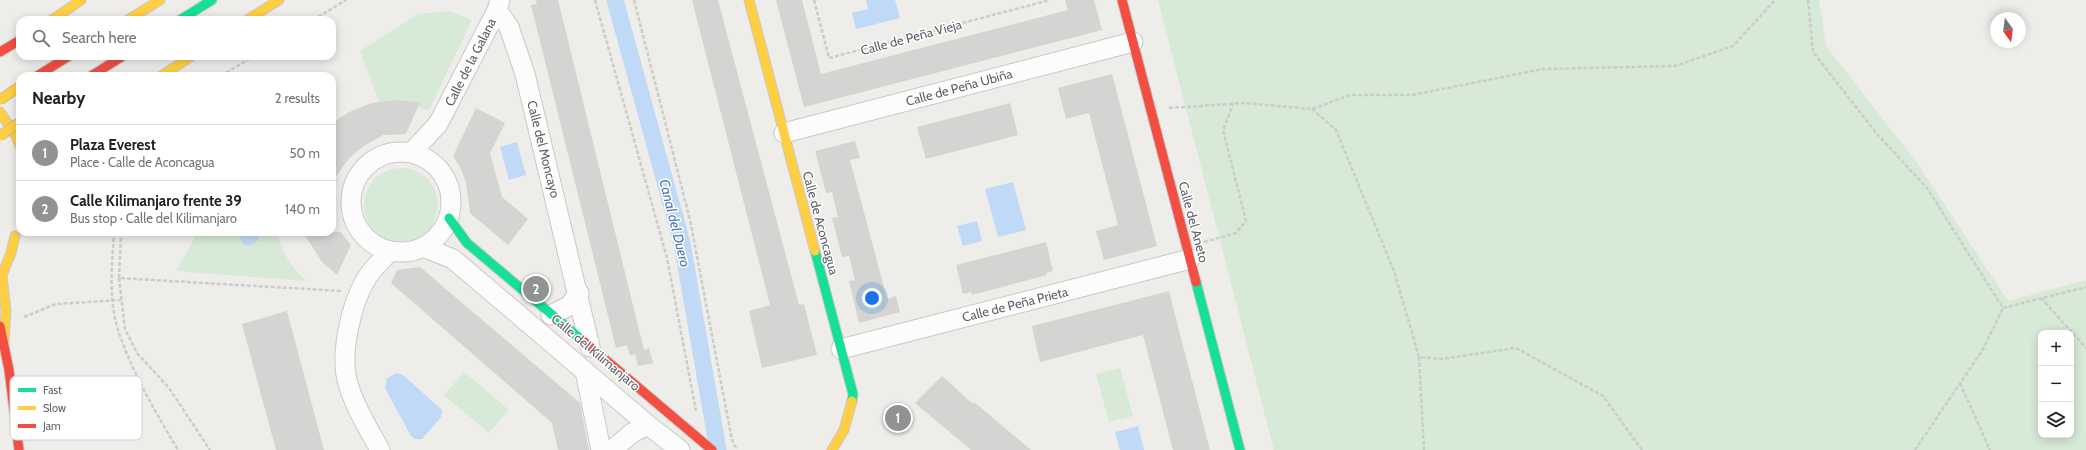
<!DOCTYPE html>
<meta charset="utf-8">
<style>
body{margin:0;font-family:Cabin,sans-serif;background:#f2f2f2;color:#202124}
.controls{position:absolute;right:12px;bottom:12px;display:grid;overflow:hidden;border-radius:8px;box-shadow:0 2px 10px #0003}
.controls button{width:36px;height:36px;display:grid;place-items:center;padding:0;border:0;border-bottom:1px solid #e0e0e0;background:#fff;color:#202124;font:20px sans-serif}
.compass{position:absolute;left:1990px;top:12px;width:36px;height:36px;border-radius:50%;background:#fff;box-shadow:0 2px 10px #0003;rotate:166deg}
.you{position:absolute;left:872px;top:298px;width:14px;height:14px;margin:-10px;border:3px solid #fff;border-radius:50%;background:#1a73e8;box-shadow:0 0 0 6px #1a73e833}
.badge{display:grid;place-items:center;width:26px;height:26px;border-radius:50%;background:#909294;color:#fff;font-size:13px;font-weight:700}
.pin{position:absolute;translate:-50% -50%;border:2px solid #fff;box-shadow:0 1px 4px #0006}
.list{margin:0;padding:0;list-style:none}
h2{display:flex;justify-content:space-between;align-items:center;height:52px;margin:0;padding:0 16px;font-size:17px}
h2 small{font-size:13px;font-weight:400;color:#757577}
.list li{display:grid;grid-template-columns:26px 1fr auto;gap:12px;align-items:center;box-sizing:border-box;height:56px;padding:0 16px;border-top:1px solid #e0e0e0}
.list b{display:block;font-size:15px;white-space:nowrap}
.list p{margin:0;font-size:13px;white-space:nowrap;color:#757577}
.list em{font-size:13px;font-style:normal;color:#757577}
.icon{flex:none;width:22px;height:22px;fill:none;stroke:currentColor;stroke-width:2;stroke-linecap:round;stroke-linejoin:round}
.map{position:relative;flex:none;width:2086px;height:450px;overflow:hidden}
.search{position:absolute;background:#fff;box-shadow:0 2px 10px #0003;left:16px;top:16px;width:320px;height:44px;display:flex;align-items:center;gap:10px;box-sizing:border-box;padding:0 14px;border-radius:12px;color:#757577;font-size:15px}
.panel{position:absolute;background:#fff;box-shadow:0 2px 10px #0003;left:16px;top:72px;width:320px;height:164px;border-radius:12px}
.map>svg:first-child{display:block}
.green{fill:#d7e9d7;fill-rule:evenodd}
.water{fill:#c0d9f6}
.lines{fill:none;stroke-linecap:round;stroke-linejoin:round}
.canal{stroke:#c0d9f6;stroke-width:17}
.building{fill:#d4d4d2}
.street-casing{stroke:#cac9ca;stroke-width:21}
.fast-casing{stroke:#c9c9c9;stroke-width:11}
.slow-casing{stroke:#c9c9c9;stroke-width:11}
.jam-casing{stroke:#c9c9c9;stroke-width:11}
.path{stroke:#cacecb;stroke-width:2.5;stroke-dasharray:4 2;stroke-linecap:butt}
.street{stroke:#fcfcfc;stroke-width:19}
.fast{stroke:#16e098;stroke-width:9}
.slow{stroke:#ffcf43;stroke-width:9}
.jam{stroke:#f24e42;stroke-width:9}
.slow-bridge-casing{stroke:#c5ba97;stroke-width:11;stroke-linecap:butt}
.slow-bridge{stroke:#ffcf43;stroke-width:9}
.labels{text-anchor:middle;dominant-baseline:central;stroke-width:3;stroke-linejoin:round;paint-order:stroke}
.street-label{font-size:13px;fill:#5e6166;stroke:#fff}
.water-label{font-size:14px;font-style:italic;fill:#4b75b5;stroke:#fff}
.key{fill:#fff;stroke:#cfd0d1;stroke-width:1}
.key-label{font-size:11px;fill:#5e6166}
</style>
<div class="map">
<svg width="2086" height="450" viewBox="0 0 2086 450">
<rect width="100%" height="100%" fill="#eeede9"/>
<path class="green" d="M 1158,0 L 1819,0 L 1826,46 L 1917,163 L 2008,301 L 2086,280 L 2086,450 L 1274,450 ZM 2041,333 L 2071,333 L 2071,435 L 2041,435 Z
M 451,11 L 472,20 L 429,110 L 418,107 L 419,102 L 395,100 L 379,102 L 360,51 L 418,14 Z
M364 205a37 37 0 1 1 74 0a37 37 0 1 1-74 0Z
M 198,232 L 278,232 C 282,254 290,265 306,281 L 176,271 Z
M 1120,368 L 1133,416 L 1109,422 L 1096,374 Z
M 464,372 L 509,410 L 489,433 L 444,395 Z"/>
<path class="water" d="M 866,0 L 895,0 L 900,18 L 856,29 L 852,13 L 868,9 Z
M 517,142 L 526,175 L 509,180 L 500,147 Z
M 1013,182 L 1026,230 L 998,237 L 985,189 Z
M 977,221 L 982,241 L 963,246 L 957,226 Z
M 237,232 L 258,232 L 259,239 L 254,244 L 244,245 Z
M 397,373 L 403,375 L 442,410 L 441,417 L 422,439 L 415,439 L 411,436 L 385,388 L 387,378 Z
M 1138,426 L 1144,450 L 1120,450 L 1115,432 Z"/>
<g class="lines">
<path class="canal" d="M 615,0 L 682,243 L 718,450"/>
</g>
<path class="building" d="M 536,0 L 558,0 L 644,350 L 649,348 L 653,363 L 638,366 L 635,354 L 630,356 L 627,345 L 616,348 L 531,5 L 537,4 Z
M 692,0 L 718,0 L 799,305 L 804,304 L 817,355 L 762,368 L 749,311 L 770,305 Z
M 776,0 L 802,0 L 821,74 L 1068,10 L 1065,0 L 1094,0 L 1102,30 L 804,107 Z
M 1112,74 L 1157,246 L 1104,260 L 1096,231 L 1118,225 L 1095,137 L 1089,113 L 1066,119 L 1058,88 Z
M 395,100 L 420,102 L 406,134 L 383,135 L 364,146 L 350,157 L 332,182 L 332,123 L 349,112 L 372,103 Z
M 1010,103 L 1018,135 L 926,159 L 917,127 Z
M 476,108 L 505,123 L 490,153 L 502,197 L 528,219 L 508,245 L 470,213 L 466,182 L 460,167 L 453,156 Z
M 855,141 L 860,158 L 850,160 L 869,231 L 887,299 L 896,296 L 900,312 L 859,323 L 849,281 L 855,280 L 849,256 L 842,257 L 832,218 L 838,217 L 832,192 L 826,193 L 815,151 Z
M 303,232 L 341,232 L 351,245 L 337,275 L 322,262 Z
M 1046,242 L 1053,271 L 1046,273 L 1047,275 L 972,295 L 971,292 L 963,294 L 956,265 Z
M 420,267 L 580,403 L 589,450 L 558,450 L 552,423 L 391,283 L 397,270 Z
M 1169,291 L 1173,307 L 1210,450 L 1173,450 L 1143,335 L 1040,362 L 1036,346 L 1032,326 Z
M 287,311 L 324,450 L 276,450 L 242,324 Z
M 942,376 L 973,404 L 974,402 L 1031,450 L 971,450 L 915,403 Z"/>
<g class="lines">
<g class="street-casing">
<path id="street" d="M 497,10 L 509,27 L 525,74 L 590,347
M 784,133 L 1133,42
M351 202a50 50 0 1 1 100 0a50 50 0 1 1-100 0Z
M 411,153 L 438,124 L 497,10 L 500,0
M 423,247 L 453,259 L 648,425 L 680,450
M 551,315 L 569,306 L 579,293
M 841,349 L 1190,259
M 585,371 L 601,450
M 380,450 C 368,428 353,404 347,380 C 340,352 352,300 368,276 C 374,267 383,259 390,251
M 612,450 L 632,433 L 648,425"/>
</g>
<g class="fast-casing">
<path id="fast" d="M 180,20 L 212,0
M 449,218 L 467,243 L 581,339
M 815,251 L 853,394 L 852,401
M 1196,282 L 1240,450"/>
</g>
<g class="slow-casing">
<path id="slow" d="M 749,0 L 815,251
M 52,20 L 81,0
M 128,20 L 160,0
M 247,20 L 279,0
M 161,76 L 192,56
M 0,112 L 16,136 L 20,146
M 4,341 L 6,311 L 2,275 L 11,253 L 15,236
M 832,450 L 844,430 L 852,401"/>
</g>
<g class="jam-casing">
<path id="jam" d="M 1122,0 L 1196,282
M 0,52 L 20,40
M 37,76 L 69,56
M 91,76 L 123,56
M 0,326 L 9,370 L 19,450
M 581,339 L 712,450"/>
</g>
<path class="path" d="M 595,0 L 667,258 L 696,411
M 634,0 L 690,220 L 732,440 L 737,450
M 814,0 L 829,58 L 1050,0
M 1808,0 L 1813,52 L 1877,134 L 1927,188 L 2003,308 L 2086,287
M 313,20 L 346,0
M 221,76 L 254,56
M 1169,108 L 1244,103 L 1312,109 L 1350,95 L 1412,95 L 1543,69 L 1675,66 L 1733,46 L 1775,0
M 1312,109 L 1336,130 L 1394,271 L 1419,357 L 1441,359 L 1516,348 L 1603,396 L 1642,450
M 114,232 C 112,264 108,301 119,333 C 133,374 156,413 178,450
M 121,232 L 119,278 L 342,291
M 1204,242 L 1236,233 L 1246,221 L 1223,130 L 1233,104
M 119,278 L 125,329 L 137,353 L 169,388 L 210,450
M 2041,298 L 2086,348
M 24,317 L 56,304 L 121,300
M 1419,357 L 1424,450
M 1960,383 L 1990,450
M 1915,450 L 1982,351 L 2003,308"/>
<use href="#street" class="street"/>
<use href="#fast" class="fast"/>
<use href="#slow" class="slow"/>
<use href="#jam" class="jam"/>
<g class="slow-bridge-casing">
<path id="slow-bridge" d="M 0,100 L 19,87
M 0,136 L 20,122"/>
</g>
<use href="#slow-bridge" class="slow-bridge"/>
</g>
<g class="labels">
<g class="street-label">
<text transform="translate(911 37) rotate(-15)">Calle de Peña Vieja</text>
<text transform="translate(470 62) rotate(-63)">Calle de la Galana</text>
<text transform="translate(959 87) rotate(-15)">Calle de Peña Ubiña</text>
<text transform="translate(544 149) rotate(76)">Calle del Moncayo</text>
<text transform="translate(1194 222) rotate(75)">Calle del Aneto</text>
<text transform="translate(821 223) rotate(75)">Calle de Aconcagua</text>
<text transform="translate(1015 304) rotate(-14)">Calle de Peña Prieta</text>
<text transform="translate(596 352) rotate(40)">Calle del Kilimanjaro</text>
</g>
<g class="water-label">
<text transform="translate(675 223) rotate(76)">Canal del Duero</text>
</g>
</g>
<rect x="10" y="376" width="132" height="64" rx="6" class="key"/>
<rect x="18" y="388" width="18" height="4" fill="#16e098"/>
<rect x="18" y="406" width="18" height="4" fill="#ffcf43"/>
<rect x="18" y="424" width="18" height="4" fill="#f24e42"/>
<g class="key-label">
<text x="43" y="394">Fast</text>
<text x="43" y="412">Slow</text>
<text x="43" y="430">Jam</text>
</g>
</svg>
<div class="controls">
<button>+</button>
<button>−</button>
<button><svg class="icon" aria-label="layers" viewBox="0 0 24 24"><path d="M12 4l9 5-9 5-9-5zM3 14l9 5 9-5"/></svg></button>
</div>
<svg class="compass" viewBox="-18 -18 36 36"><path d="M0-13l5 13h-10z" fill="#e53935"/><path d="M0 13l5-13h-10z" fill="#757577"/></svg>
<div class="you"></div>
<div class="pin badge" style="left:898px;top:418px">1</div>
<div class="pin badge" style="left:536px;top:289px">2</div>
<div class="search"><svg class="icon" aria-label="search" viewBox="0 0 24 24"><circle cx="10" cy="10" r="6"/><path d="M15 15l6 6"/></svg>Search here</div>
<section class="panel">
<h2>Nearby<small>2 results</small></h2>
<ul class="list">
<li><span class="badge">1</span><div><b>Plaza Everest</b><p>Place · Calle de Aconcagua</p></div><em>50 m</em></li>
<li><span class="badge">2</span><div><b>Calle Kilimanjaro frente 39</b><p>Bus stop · Calle del Kilimanjaro</p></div><em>140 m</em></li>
</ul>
</section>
</div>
